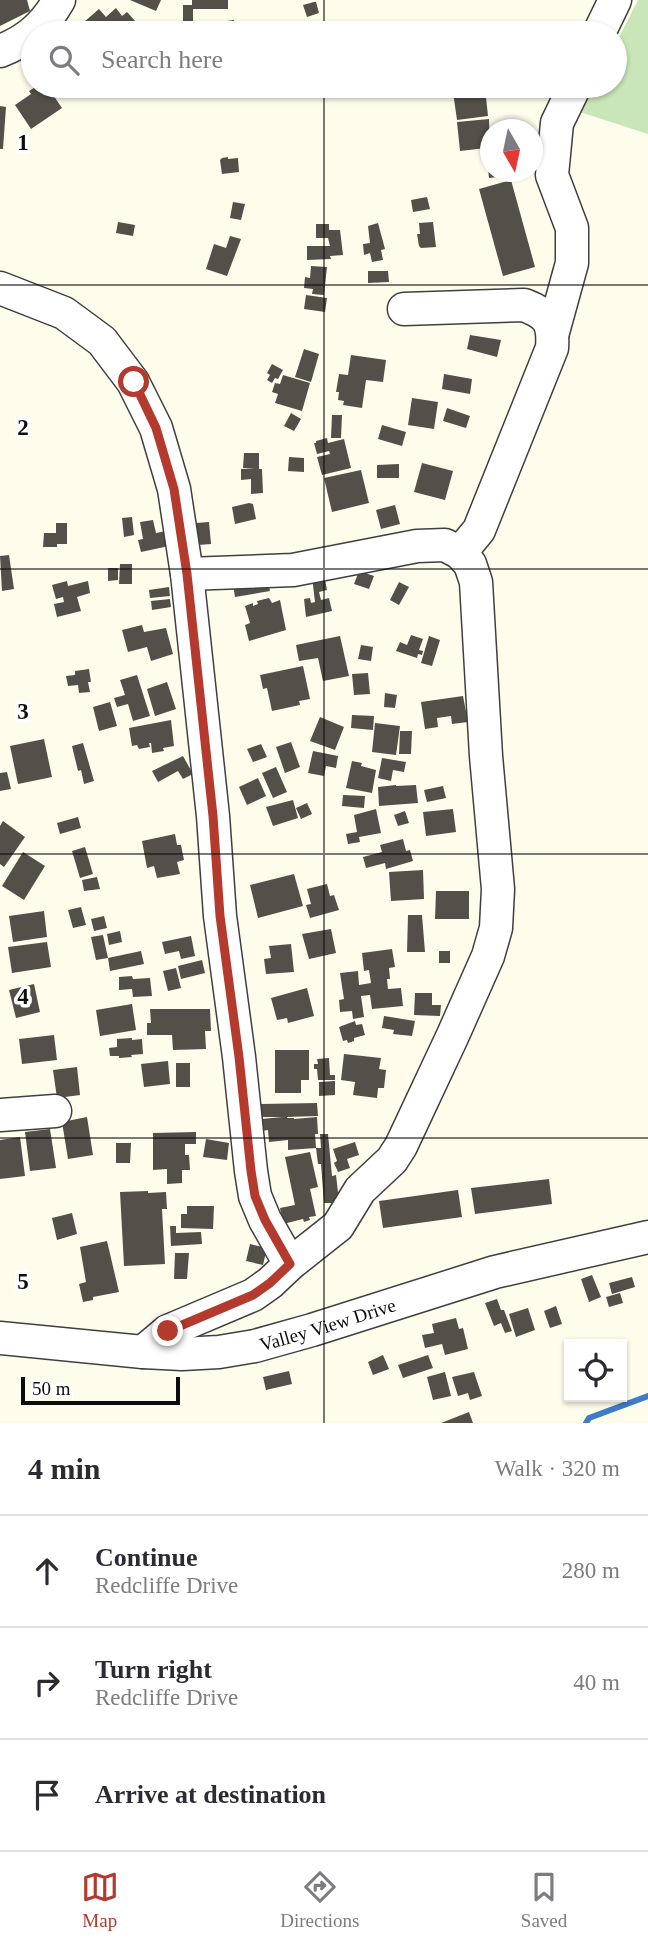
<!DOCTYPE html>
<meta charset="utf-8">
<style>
body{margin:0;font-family:"Times New Roman",serif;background:#f2f2f3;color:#2b2b33}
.controls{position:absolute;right:21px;bottom:21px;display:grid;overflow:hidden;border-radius:0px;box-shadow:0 2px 5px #0004}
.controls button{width:63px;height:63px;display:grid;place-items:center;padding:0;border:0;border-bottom:2px solid #e1e1e2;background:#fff;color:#2b2b33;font:35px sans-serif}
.compass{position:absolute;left:480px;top:119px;width:63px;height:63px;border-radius:50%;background:#fff;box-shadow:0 2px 5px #0004;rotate:171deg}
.scale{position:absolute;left:21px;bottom:18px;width:159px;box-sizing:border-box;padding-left:7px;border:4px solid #0c0c0c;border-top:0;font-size:19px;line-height:24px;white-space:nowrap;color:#0c0c0c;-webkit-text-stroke:5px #fff;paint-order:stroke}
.stop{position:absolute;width:21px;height:21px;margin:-16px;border:5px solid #b33a2d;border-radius:50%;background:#fff}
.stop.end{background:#b33a2d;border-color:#fff;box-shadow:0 2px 7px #0008}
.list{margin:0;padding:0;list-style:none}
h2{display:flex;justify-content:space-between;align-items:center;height:91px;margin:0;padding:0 28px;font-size:30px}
h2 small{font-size:23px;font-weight:400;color:#7c7c81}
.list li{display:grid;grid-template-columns:46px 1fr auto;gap:21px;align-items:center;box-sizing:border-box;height:112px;padding:0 28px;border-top:2px solid #e1e1e2}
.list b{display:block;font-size:26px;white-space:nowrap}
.list p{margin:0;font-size:23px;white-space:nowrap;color:#7c7c81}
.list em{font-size:23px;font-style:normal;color:#7c7c81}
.icon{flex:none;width:38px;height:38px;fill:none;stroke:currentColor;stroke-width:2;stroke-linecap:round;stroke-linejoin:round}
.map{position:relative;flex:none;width:648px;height:1423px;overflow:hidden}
.search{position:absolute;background:#fff;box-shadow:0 2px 5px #0004;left:21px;right:21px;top:21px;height:77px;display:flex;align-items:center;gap:18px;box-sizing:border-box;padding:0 24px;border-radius:38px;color:#7c7c81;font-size:26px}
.sheet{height:427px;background:#fff}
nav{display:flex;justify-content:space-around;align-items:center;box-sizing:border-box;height:98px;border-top:2px solid #e1e1e2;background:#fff;font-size:19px;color:#7c7c81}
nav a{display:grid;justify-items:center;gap:4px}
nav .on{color:#b33a2d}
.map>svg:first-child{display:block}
.green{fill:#c9e6b8}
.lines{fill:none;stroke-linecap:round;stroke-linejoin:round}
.stream{stroke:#3f7cc4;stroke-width:6}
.building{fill:#544f49}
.minor-casing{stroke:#3f3f3f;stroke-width:35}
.minor{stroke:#fff;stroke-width:32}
.route{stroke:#b33a2d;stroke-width:9}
.grid{fill:none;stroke:#0c0c0c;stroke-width:2;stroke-opacity:0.55}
.labels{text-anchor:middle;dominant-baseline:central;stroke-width:7;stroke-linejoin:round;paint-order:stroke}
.street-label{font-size:19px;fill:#0c0c0c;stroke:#fff}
.grid-label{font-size:23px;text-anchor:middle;font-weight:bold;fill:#0c0c0c;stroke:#fff;stroke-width:7;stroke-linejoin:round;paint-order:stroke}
</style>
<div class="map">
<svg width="648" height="1423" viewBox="0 0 648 1423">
<rect width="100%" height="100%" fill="#fefdec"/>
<path class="green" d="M 638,0 L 648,0 L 648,134 L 580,112 L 594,86 L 615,86 L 615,45 Z"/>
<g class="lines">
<path class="stream" d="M 586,1423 L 589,1418 L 648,1396"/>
</g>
<path class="building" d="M 0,0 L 27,0 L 30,11 L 0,26 Z
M 130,0 L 161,0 L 156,11 Z
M 192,0 L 228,0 L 228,9 L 193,9 L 193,23 L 183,23 L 183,5 L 192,5 Z
M 314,2 L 316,2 L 319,13 L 307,17 L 303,5 Z
M 116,8 L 122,16 L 127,12 L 146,33 L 94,33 L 84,22 L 99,9 L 106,17 Z
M 234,20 L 236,32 L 207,33 L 205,24 Z
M 37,86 L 47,86 L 62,108 L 31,129 L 15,105 L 31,94 L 29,91 Z
M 485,88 L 488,116 L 457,120 L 453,92 Z
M 0,106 L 6,107 L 3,149 L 0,149 Z
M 489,119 L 490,172 L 505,172 L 505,176 L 489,178 L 486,148 L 460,151 L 457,122 Z
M 228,157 L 228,159 L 238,158 L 239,172 L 222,174 L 220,160 L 222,158 Z
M 511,180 L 535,267 L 503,276 L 479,189 Z
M 427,197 L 430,209 L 413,212 L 411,200 Z
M 233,202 L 245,204 L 241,220 L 230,218 Z
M 118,222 L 135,225 L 133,236 L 116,233 Z
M 433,222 L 436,247 L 421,248 L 419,246 L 417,234 L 420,234 L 419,223 Z
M 378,223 L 385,249 L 381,250 L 383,260 L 372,262 L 370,253 L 364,255 L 363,244 L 370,243 L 368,226 Z
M 316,224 L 329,224 L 329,230 L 340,230 L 343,255 L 330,256 L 331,259 L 307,260 L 307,246 L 330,246 L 328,238 L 316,238 Z
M 230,236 L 241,239 L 227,276 L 206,269 L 214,244 L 226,248 Z
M 311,266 L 327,267 L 324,295 L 312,294 L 313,289 L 304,288 L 305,277 L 310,278 Z
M 368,271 L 388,271 L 389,282 L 368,283 Z
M 306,295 L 327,298 L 325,312 L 304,309 Z
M 470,335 L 501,340 L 497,357 L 467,349 Z
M 304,349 L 319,354 L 311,382 L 295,377 Z
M 351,355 L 386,360 L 383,382 L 366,380 L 362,408 L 343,405 L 344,401 L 338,400 L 339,392 L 336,392 L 339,374 L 348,375 Z
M 272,364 L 283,370 L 278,379 L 275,378 L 272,383 L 267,380 L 270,375 L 267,373 Z
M 444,374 L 472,379 L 470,394 L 442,389 Z
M 283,375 L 310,383 L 302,411 L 275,403 L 278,394 L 272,392 L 275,383 L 280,384 Z
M 412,398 L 438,402 L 434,429 L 408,425 Z
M 447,408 L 470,416 L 466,428 L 443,421 Z
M 291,413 L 301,419 L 294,431 L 284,426 Z
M 332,415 L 342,415 L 341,438 L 331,438 Z
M 382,425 L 406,432 L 402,446 L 378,439 Z
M 327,438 L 328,443 L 344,439 L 351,468 L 322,475 L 317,457 L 330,454 L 329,451 L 317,454 L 314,443 L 316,443 L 316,441 Z
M 244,453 L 259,453 L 259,469 L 262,469 L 263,493 L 251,494 L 251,479 L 241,480 L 241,469 L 255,469 L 243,468 Z
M 289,457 L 304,458 L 304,472 L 288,471 Z
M 422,463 L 453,471 L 445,500 L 414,492 Z
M 399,464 L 399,478 L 377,478 L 377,465 Z
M 361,470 L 369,503 L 332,512 L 324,478 Z
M 249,503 L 253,504 L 256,519 L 235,524 L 232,507 Z
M 395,505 L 400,524 L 381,529 L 376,510 Z
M 132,517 L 134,535 L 124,537 L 122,518 Z
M 153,520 L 156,533 L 166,531 L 169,546 L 141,552 L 138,540 L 143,539 L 140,522 Z
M 209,522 L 211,544 L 198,545 L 196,523 Z
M 56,523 L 67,523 L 67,544 L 57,544 L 57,547 L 43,547 L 44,533 L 56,533 Z
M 9,555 L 14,589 L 2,591 L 0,556 Z
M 120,564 L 132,564 L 132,584 L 119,584 Z
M 108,568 L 118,568 L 118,580 L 108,581 Z
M 359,571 L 374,576 L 369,589 L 354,584 Z
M 324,574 L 327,590 L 319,592 L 321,600 L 329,598 L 332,611 L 306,617 L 304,599 L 310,598 L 311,603 L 315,602 L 312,577 Z
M 268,580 L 270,591 L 235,597 L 233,584 Z
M 67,581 L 68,586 L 88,581 L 90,593 L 77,597 L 81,611 L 57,617 L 54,604 L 64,602 L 63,597 L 56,599 L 52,585 Z
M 399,582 L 409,587 L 399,605 L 390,600 Z
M 169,587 L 170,596 L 150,598 L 149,590 Z
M 269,598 L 272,603 L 280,600 L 286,630 L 249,641 L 245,625 L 250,623 L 245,606 L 253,603 L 253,606 L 258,604 L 257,601 Z
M 170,599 L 171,607 L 152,610 L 151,601 Z
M 142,625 L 144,632 L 166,628 L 173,654 L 151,661 L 147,647 L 128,652 L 122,630 Z
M 411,635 L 423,639 L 419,650 L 423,651 L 422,655 L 418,654 L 417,658 L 396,651 L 400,642 L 407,645 Z
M 340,636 L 349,676 L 323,681 L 318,658 L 299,661 L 296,645 Z
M 429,636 L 440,640 L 432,666 L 421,663 Z
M 361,645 L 373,647 L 371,661 L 358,659 Z
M 303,666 L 310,699 L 299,701 L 300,705 L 272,711 L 267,688 L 263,689 L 260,675 Z
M 89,669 L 91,682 L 88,682 L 90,692 L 79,693 L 78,685 L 68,686 L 66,676 L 75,675 L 75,671 Z
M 368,673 L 370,694 L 354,695 L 352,674 Z
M 137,675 L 150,716 L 133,721 L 128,704 L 117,707 L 114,698 L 125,695 L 120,680 Z
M 167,682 L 176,709 L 155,716 L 147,689 Z
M 385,693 L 397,695 L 395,708 L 384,707 Z
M 463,696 L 468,722 L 452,724 L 451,716 L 437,718 L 438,727 L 425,729 L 421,702 Z
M 110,702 L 117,726 L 99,731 L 93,707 Z
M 352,715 L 374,716 L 373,730 L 351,728 Z
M 320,717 L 344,727 L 335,750 L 310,741 Z
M 171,720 L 174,746 L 163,748 L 164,751 L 152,753 L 151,743 L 149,743 L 150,747 L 139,749 L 137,745 L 132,746 L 129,728 Z
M 375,723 L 400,726 L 396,755 L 372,752 Z
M 400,731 L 412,731 L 411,754 L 399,754 Z
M 44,739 L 52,777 L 18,784 L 10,746 Z
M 291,742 L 300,767 L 285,773 L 276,747 Z
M 83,743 L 94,781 L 84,784 L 81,770 L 78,771 L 72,746 Z
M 261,744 L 267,757 L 253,762 L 247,749 Z
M 313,751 L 338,756 L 336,768 L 326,766 L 324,776 L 308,773 Z
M 183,756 L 193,774 L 183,779 L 178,771 L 158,782 L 152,771 Z
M 382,758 L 406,762 L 404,772 L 393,770 L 391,781 L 378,778 Z
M 352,761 L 362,763 L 361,766 L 376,770 L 372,793 L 346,788 Z
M 276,767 L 287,792 L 273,798 L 262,773 Z
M 7,772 L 11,789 L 0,791 L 0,773 Z
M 258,778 L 266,796 L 247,805 L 239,787 Z
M 396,785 L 396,786 L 416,785 L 418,803 L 379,806 L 378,787 Z
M 443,786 L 446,798 L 427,802 L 424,790 Z
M 343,795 L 365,796 L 364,808 L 342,806 Z
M 293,800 L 298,818 L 273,826 L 266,807 Z
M 307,803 L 312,814 L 301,819 L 296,808 Z
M 376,809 L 381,833 L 359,837 L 360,842 L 348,844 L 346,834 L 357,832 L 354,815 Z
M 453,809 L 456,832 L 426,836 L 423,812 Z
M 405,811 L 409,823 L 398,826 L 394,815 Z
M 78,817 L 81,828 L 60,834 L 57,823 Z
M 3,821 L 25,837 L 4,867 L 0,864 L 0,826 Z
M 175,834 L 177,845 L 181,845 L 184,860 L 177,862 L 180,874 L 157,878 L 154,866 L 147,868 L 142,841 Z
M 403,839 L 406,851 L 410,850 L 413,861 L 386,869 L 385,863 L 366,868 L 363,857 L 382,852 L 380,845 Z
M 85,847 L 93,874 L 80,878 L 72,851 Z
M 23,852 L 45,866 L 24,900 L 2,886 Z
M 423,870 L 424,899 L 391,901 L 389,872 Z
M 294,874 L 303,906 L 258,918 L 250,885 Z
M 97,877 L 100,889 L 84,891 L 82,880 Z
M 327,884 L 330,896 L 334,895 L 339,910 L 310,918 L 306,905 L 311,904 L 307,889 Z
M 436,891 L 469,891 L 469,919 L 435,919 Z
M 81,907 L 86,925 L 73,928 L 68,910 Z
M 44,911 L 47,937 L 13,942 L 9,916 Z
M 408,915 L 422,915 L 425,952 L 407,952 Z
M 104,916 L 107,928 L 94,931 L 91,919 Z
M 331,929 L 336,953 L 309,959 L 302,934 Z
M 120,931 L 122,942 L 109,945 L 107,934 Z
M 103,935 L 108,958 L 96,960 L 91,937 Z
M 191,936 L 195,956 L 181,959 L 179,951 L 165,954 L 162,942 Z
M 47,942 L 51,967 L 12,973 L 8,947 Z
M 291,944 L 294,972 L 266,974 L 264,959 L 271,958 L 269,946 Z
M 392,949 L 395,967 L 389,968 L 390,979 L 387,979 L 388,989 L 401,988 L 403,1006 L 372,1009 L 370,995 L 361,996 L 364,1017 L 353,1019 L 352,1011 L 340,1012 L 339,1000 L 344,999 L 340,973 L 358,971 L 359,985 L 371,983 L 369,970 L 364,971 L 362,953 Z
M 141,951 L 144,964 L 110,971 L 108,958 Z
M 439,951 L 450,951 L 450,963 L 439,963 Z
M 202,960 L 205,973 L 181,979 L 178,966 Z
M 176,968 L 181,988 L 168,991 L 163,971 Z
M 132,976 L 133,979 L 150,978 L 152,996 L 133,997 L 132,989 L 119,990 L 119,977 Z
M 34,984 L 40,1012 L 16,1018 L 9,990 Z
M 307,988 L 314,1016 L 288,1023 L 287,1018 L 277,1020 L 271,998 Z
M 415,993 L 432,993 L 432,1005 L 441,1005 L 440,1016 L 414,1015 Z
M 132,1004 L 136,1030 L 100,1036 L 96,1010 Z
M 150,1009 L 210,1009 L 211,1031 L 205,1031 L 206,1049 L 173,1050 L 172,1035 L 147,1035 L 147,1023 L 151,1023 Z
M 384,1016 L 415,1021 L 412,1036 L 393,1034 L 394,1030 L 382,1028 Z
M 355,1021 L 356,1025 L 362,1024 L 365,1035 L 354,1038 L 354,1041 L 348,1043 L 347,1040 L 343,1041 L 339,1027 Z
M 54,1035 L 57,1060 L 22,1064 L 19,1039 Z
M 132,1038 L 132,1040 L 142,1039 L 143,1054 L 131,1055 L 132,1057 L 119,1058 L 119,1056 L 110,1056 L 109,1048 L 117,1047 L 117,1039 Z
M 275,1050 L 309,1050 L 309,1080 L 301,1080 L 301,1093 L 275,1093 Z
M 344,1054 L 381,1058 L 379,1069 L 386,1070 L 384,1088 L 378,1088 L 377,1098 L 353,1095 L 355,1082 L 341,1080 Z
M 329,1058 L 330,1075 L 335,1075 L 335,1080 L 318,1080 L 317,1069 L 314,1069 L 314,1064 L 318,1064 L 317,1059 Z
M 168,1061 L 170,1084 L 144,1087 L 141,1064 Z
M 176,1063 L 190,1063 L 190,1087 L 176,1087 Z
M 77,1067 L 80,1095 L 57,1098 L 53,1070 Z
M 335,1081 L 335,1095 L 319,1096 L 319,1082 Z
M 317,1103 L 318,1116 L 287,1117 L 287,1118 L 294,1118 L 294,1119 L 317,1117 L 318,1134 L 315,1134 L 316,1148 L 288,1150 L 288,1140 L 269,1142 L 268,1130 L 262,1131 L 261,1119 L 283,1117 L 260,1117 L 260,1104 Z
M 87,1117 L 93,1155 L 68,1159 L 62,1122 Z
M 50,1129 L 56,1168 L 30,1171 L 25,1132 Z
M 196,1132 L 196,1144 L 185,1144 L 185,1155 L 189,1155 L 190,1170 L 182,1170 L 182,1183 L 167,1184 L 167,1169 L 153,1170 L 153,1133 Z
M 320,1134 L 328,1134 L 332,1176 L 336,1175 L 339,1201 L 333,1207 L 333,1203 L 324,1203 L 321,1164 L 318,1164 L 316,1148 L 321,1148 Z
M 20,1137 L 25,1176 L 0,1179 L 0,1140 Z
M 206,1139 L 229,1143 L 227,1160 L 203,1157 Z
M 355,1142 L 359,1155 L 347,1159 L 350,1168 L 338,1172 L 334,1163 L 337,1161 L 333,1149 Z
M 116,1143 L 131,1143 L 130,1163 L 116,1163 Z
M 310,1152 L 318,1187 L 310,1189 L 316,1216 L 309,1217 L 310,1220 L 304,1222 L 303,1219 L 283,1224 L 280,1208 L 295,1205 L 285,1157 Z
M 549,1179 L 552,1204 L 475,1214 L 471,1188 Z
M 458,1190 L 462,1217 L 383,1228 L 379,1201 Z
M 148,1191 L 148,1193 L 166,1192 L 167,1209 L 162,1209 L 165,1264 L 124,1266 L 120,1192 Z
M 187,1206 L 214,1206 L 213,1229 L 181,1228 L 181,1214 L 187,1214 Z
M 72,1213 L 77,1234 L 57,1240 L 52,1218 Z
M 170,1226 L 176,1226 L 176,1233 L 201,1232 L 202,1244 L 171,1246 Z
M 107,1241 L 119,1292 L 93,1297 L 93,1300 L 83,1302 L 79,1284 L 86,1282 L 80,1247 Z
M 250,1244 L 267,1248 L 263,1265 L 246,1261 Z
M 175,1253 L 189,1253 L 187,1279 L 174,1279 Z
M 592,1275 L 601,1297 L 589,1302 L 581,1279 Z
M 632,1277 L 635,1287 L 612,1294 L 609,1283 Z
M 620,1293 L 623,1303 L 609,1307 L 606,1297 Z
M 497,1299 L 501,1310 L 504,1310 L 512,1331 L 505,1333 L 501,1323 L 494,1326 L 485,1303 Z
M 556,1306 L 562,1324 L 550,1328 L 544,1311 Z
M 528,1308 L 535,1330 L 516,1337 L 509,1314 Z
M 456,1318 L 459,1329 L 463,1328 L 468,1349 L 445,1355 L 442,1344 L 425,1348 L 422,1335 L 434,1333 L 432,1324 Z
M 383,1355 L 389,1369 L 373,1375 L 368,1362 Z
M 428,1355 L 433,1368 L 403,1378 L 398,1365 Z
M 289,1371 L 292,1384 L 266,1390 L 263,1377 Z
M 445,1372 L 451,1396 L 433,1400 L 427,1377 Z
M 474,1372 L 482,1396 L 470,1400 L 468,1393 L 458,1396 L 452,1377 Z
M 469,1412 L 473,1423 L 441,1423 Z"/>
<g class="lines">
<g class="minor-casing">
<g id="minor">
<path d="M 599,33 L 615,0"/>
<path d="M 0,51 C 27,41 45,25 59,0"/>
<path d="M 0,288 L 64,313 L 102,341 L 133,382 L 156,428 L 174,489 L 187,574 L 213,816 L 220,916 L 239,1057 L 251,1171 L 255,1196 L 265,1220 L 290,1264 L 270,1283 L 253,1295 L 168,1331 L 143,1352"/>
<path d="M 404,309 L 524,305 C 548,314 554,322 552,348 L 479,530 L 460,553"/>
<path d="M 553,332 L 572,263 L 572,228 L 552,175 L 557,123 L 575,86"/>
<path d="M 187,574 L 293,570 L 417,546 L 445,545 L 460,553 L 470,564 L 476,582 L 486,756 L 498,889 L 496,928 L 488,956 L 453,1035 L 401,1146 L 392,1160 L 360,1190 L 338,1226 L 290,1264"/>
<path d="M 0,1115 L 55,1111"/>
<path id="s1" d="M 0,1338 L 143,1352 L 182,1354 L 219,1352 L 255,1346 L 312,1330 L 495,1272 L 648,1237"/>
</g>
</g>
<use href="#minor" class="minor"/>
</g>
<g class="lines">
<path class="route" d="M 134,382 L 156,428 L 174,489 L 187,574 L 213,816 L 220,916 L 239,1057 L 251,1171 L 255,1196 L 265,1220 L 290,1264 L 270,1283 L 253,1295 L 168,1331"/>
</g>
<path class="grid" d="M 324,0 L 324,33M 324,86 L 324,1423M 0,285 L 648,285M 0,569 L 648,569M 0,854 L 648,854M 0,1138 L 648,1138"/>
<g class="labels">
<g class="street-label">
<text stroke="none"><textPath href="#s1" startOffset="332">Valley View Drive</textPath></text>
</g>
</g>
<g class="grid-label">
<text x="23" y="150">1</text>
<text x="23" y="435">2</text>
<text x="23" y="719">3</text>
<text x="23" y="1004">4</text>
<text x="23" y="1289">5</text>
</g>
</svg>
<div class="controls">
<button><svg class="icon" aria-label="locate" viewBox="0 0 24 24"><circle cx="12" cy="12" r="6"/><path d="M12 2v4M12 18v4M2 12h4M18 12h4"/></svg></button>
</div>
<svg class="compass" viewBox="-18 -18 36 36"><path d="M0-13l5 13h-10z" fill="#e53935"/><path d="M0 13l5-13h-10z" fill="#7c7c81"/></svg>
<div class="scale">50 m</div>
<div class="stop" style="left:134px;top:382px"></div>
<div class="stop end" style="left:168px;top:1331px"></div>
<div class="search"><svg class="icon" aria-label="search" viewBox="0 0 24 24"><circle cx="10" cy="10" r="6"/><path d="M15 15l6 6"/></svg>Search here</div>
</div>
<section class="sheet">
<h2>4 min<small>Walk · 320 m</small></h2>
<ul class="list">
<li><svg class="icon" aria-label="ahead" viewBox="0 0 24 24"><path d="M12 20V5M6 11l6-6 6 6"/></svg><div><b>Continue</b><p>Redcliffe Drive</p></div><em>280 m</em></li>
<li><svg class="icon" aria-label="right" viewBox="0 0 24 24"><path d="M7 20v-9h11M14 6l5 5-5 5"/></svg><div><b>Turn right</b><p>Redcliffe Drive</p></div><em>40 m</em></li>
<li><svg class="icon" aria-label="arrive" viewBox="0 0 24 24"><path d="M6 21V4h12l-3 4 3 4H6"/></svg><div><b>Arrive at destination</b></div></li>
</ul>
</section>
<nav>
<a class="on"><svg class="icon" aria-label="map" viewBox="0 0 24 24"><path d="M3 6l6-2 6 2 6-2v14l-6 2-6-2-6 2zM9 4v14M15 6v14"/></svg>Map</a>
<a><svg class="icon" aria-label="directions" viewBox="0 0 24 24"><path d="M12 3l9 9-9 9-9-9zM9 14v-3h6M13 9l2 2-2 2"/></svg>Directions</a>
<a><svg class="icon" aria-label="saved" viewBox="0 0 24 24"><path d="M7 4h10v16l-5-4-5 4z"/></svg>Saved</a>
</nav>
